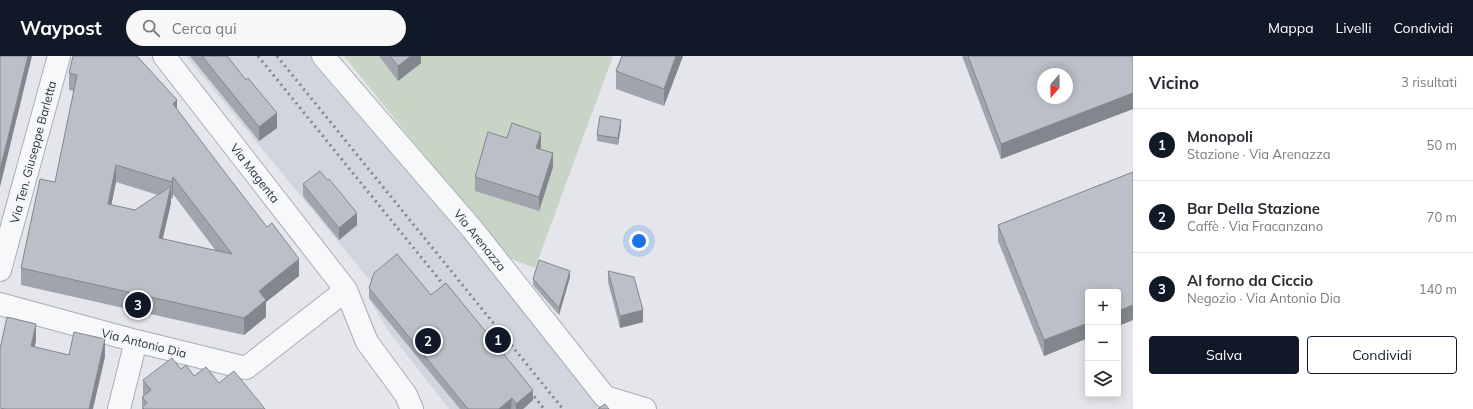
<!DOCTYPE html>
<html lang="it">
<meta charset="utf-8">
<style>
body{margin:0;font-family:Mulish,sans-serif;background:#f7f7f7;color:#2b2b33}
.controls{position:absolute;right:12px;bottom:12px;display:grid;overflow:hidden;border-radius:4px;box-shadow:0 2px 10px #0003}
.controls button{width:36px;height:36px;display:grid;place-items:center;padding:0;border:0;border-bottom:1px solid #e1e1e2;background:#fff;color:#2b2b33;font:20px sans-serif}
.compass{position:absolute;left:1037px;top:12px;width:36px;height:36px;border-radius:50%;background:#fff;box-shadow:0 2px 10px #0003;rotate:200deg}
.you{position:absolute;left:639px;top:185px;width:14px;height:14px;margin:-10px;border:3px solid #fff;border-radius:50%;background:#1a73e8;box-shadow:0 0 0 6px #1a73e833}
.badge{display:grid;place-items:center;width:26px;height:26px;border-radius:50%;background:#111827;color:#fff;font-size:13px;font-weight:700}
.pin{position:absolute;translate:-50% -50%;border:2px solid #fff;box-shadow:0 1px 4px #0006}
.list{margin:0;padding:0;list-style:none}
h2{display:flex;justify-content:space-between;align-items:center;height:52px;margin:0;padding:0 16px;font-size:17px}
h2 small{font-size:13px;font-weight:400;color:#7c7c81}
.list li{display:grid;grid-template-columns:26px 1fr auto;gap:12px;align-items:center;box-sizing:border-box;height:72px;padding:0 16px;border-top:1px solid #e1e1e2}
.list b{display:block;font-size:15px;white-space:nowrap}
.list p{margin:0;font-size:13px;white-space:nowrap;color:#7c7c81}
.list em{font-size:13px;font-style:normal;color:#7c7c81}
.actions{display:flex;gap:8px;padding:12px 16px}
.actions a{flex:1;padding:9px 0;border:1px solid #111827;border-radius:4px;text-align:center;font-size:14px;color:#111827}
.actions .main{background:#111827;color:#fff}
.icon{flex:none;width:22px;height:22px;fill:none;stroke:currentColor;stroke-width:2;stroke-linecap:round;stroke-linejoin:round}
.map{position:relative;flex:none;width:1133px;height:353px;overflow:hidden}
header{display:flex;align-items:center;gap:24px;box-sizing:border-box;height:56px;padding:0 20px;background:#111827;color:#fff}
header strong{font-size:19px}
nav{display:flex;gap:22px;margin-inline-start:auto;font-size:14px}
.search{width:280px;height:36px;background:#f7f7f7;display:flex;align-items:center;gap:10px;box-sizing:border-box;padding:0 14px;border-radius:22px;color:#7c7c81;font-size:15px}
main{display:flex}
aside{flex:1;background:#fff}
.map>svg:first-child{display:block}
.built{fill:#d2d5dd}
.green{fill:#c8d5c6}
.lines{fill:none;stroke-linecap:round;stroke-linejoin:round}
.minor-casing{stroke:#a9adb5;stroke-width:24}
.minor{stroke:#f7f8fa;stroke-width:22}
.rail{stroke:#7e8594;stroke-width:3;stroke-dasharray:2 4;stroke-linecap:butt}
.wall{fill:#a1a4ac;fill-rule:evenodd}
.shaded-wall{fill:#83868c}
.building{fill:#bbbfc8;stroke:#83868c;fill-rule:evenodd}
.labels{text-anchor:middle;dominant-baseline:central;stroke-width:3;stroke-linejoin:round;paint-order:stroke}
.street-label{font-size:12px;fill:#2c3343;stroke:#f4f5f8}
</style>
<header>
<strong>Waypost</strong>
<div class="search"><svg class="icon" aria-label="search" viewBox="0 0 24 24"><circle cx="10" cy="10" r="6"/><path d="M15 15l6 6"/></svg>Cerca qui</div>
<nav><a>Mappa</a><a>Livelli</a><a>Condividi</a></nav>
</header>
<main>
<div class="map">
<svg width="1133" height="353" viewBox="0 0 1133 353">
<rect width="100%" height="100%" fill="#e4e6eb"/>
<path class="built" d="M 186,0 L 318,0 L 606,353 L 449,353 L 389,276 L 369,243 L 372,227 Z"/>
<path class="green" d="M 344,0 L 613,0 L 535,212 L 506,201 Z"/>
<g class="lines">
<g class="minor-casing">
<path id="minor" d="M 164,0 L 346,234 L 367,286 L 406,339 L 412,353
M 323,0 L 473,174 L 605,341 L 645,353
M 0,214 L 59,0
M 0,248 L 136,285 L 246,312 L 346,234
M 119,353 L 136,285"/>
</g>
<use href="#minor" class="minor"/>
<path class="rail" d="M 258,0 L 451,238
M 277,0 L 563,353
M 527,331 L 544,353"/>
</g>
<path class="wall" d="M 73,0 L 177,53 L 299,220 L 266,246 L 266,261 L 244,279 L 21,229 L 21,212 L 55,126 L 74,35 L 69,34 L 69,17 ZM 116,126 L 158,139 L 135,154 L 111,149 ZM 173,138 L 216,195 L 162,183 L 171,147 L 171,143 L 172,143 Z
M 190,0 L 227,0 L 277,72 L 259,85 Z
M 379,0 L 421,0 L 421,7 L 398,25 Z
M 683,0 L 664,50 L 616,33 L 616,15 Z
M 962,0 L 1133,0 L 1133,53 L 1001,103 Z
M 621,70 L 618,89 L 597,85 L 597,79 Z
M 507,82 L 541,91 L 540,93 L 553,111 L 539,155 L 475,135 L 475,121 Z
M 1133,116 L 1133,264 L 1118,270 L 1118,236 L 1088,236 L 1088,282 L 1044,300 L 998,185 L 998,169 Z
M 303,128 L 357,169 L 339,184 L 303,140 Z
M 608,215 L 643,266 L 620,272 L 608,226 Z
M 570,221 L 559,259 L 533,229 L 533,223 Z
M 369,232 L 431,239 L 533,344 L 523,353 L 460,353 L 369,242 Z
M 181,313 L 194,320 L 219,327 L 265,353 L 142,353 L 142,341 L 143,340 L 143,324 Z"/>
<path class="shaded-wall" d="M 28,0 L 32,0 L 0,131 L 0,114 Z
M 411,0 L 421,0 L 421,7 L 398,25 L 398,10 Z
M 676,0 L 683,0 L 664,50 L 664,33 Z
M 1133,37 L 1133,53 L 1001,103 L 1001,88 Z
M 177,44 L 177,61 L 173,48 Z
M 277,57 L 277,72 L 259,85 L 259,71 Z
M 621,64 L 621,70 L 618,89 L 618,82 Z
M 541,77 L 541,91 L 536,106 L 536,92 Z
M 553,97 L 553,111 L 539,155 L 539,141 Z
M 116,109 L 116,126 L 108,165 L 108,148 Z
M 173,121 L 173,138 L 172,143 L 172,126 Z
M 171,130 L 171,147 L 159,199 L 159,182 Z
M 357,157 L 357,169 L 339,184 L 339,172 Z
M 299,203 L 299,220 L 266,246 L 266,261 L 244,279 L 244,262 L 259,235 Z
M 570,215 L 570,221 L 559,259 L 559,252 Z
M 1133,249 L 1133,264 L 1118,270 L 1118,255 Z
M 643,254 L 643,266 L 620,272 L 620,260 Z
M 1088,267 L 1088,282 L 1044,300 L 1044,284 Z
M 36,268 L 36,285 L 31,308 L 31,290 Z
M 105,283 L 105,301 L 93,353 L 89,353 Z
M 533,334 L 533,344 L 523,353 L 516,353 L 516,348 Z
M 512,342 L 511,353 L 499,353 Z"/>
<path class="building" d="M 0,0 L 28,0 L 0,114 Z
M 73,0 L 137,0 L 177,44 L 173,48 L 226,118 L 267,171 L 272,167 L 299,203 L 259,235 L 266,244 L 244,262 L 21,212 L 40,123 L 55,126 L 77,19 L 69,17 ZM 116,109 L 172,126 L 173,121 L 232,198 L 159,182 L 171,130 L 135,154 L 108,148 Z
M 202,0 L 227,0 L 246,24 L 248,22 L 277,57 L 259,71 Z
M 390,0 L 411,0 L 398,10 Z
M 622,0 L 676,0 L 664,33 L 616,15 Z
M 968,0 L 1133,0 L 1133,37 L 1001,88 ZM 1043,18 L 1067,18 L 1067,42 L 1043,42 Z
M 600,60 L 621,64 L 618,82 L 597,79 Z
M 512,67 L 541,77 L 536,92 L 553,97 L 539,141 L 475,121 L 488,76 L 507,82 Z
M 320,115 L 327,124 L 329,123 L 357,157 L 339,172 L 303,128 Z
M 1133,116 L 1133,249 L 1118,255 L 1118,236 L 1088,236 L 1088,267 L 1044,284 L 998,169 Z
M 397,198 L 431,239 L 446,227 L 533,334 L 516,348 L 512,342 L 499,353 L 468,353 L 369,232 L 374,217 Z
M 539,204 L 570,215 L 559,252 L 533,223 Z
M 608,215 L 634,221 L 643,254 L 620,260 Z
M 7,261 L 36,268 L 31,290 L 69,299 L 74,276 L 105,283 L 89,353 L 5,353 L 0,352 L 0,293 Z
M 172,302 L 181,313 L 186,309 L 194,320 L 206,311 L 219,327 L 234,315 L 265,353 L 144,353 L 142,351 L 147,347 L 142,341 L 151,334 L 143,324 Z
M 605,348 L 609,353 L 598,353 Z"/>
<g class="labels">
<g class="street-label">
<text transform="translate(33 96) rotate(-75)">Via Ten. Giuseppe Barletta</text>
<text transform="translate(255 117) rotate(52)">Via Magenta</text>
<text transform="translate(480 184) rotate(51)">Via Arenazza</text>
<text transform="translate(144 287) rotate(14)">Via Antonio Dia</text>
</g>
</g>
</svg>
<div class="controls">
<button>+</button>
<button>−</button>
<button><svg class="icon" aria-label="layers" viewBox="0 0 24 24"><path d="M12 4l9 5-9 5-9-5zM3 14l9 5 9-5"/></svg></button>
</div>
<svg class="compass" viewBox="-18 -18 36 36"><path d="M0-13l5 13h-10z" fill="#e53935"/><path d="M0 13l5-13h-10z" fill="#7c7c81"/></svg>
<div class="you"></div>
<div class="pin badge" style="left:498px;top:284px">1</div>
<div class="pin badge" style="left:428px;top:285px">2</div>
<div class="pin badge" style="left:138px;top:249px">3</div>
</div>
<aside>
<h2>Vicino<small>3 risultati</small></h2>
<ul class="list">
<li><span class="badge">1</span><div><b>Monopoli</b><p>Stazione · Via Arenazza</p></div><em>50 m</em></li>
<li><span class="badge">2</span><div><b>Bar Della Stazione</b><p>Caffè · Via Fracanzano</p></div><em>70 m</em></li>
<li><span class="badge">3</span><div><b>Al forno da Ciccio</b><p>Negozio · Via Antonio Dia</p></div><em>140 m</em></li>
</ul>
<div class="actions"><a class="main">Salva</a><a>Condividi</a></div>
</aside>
</main>
